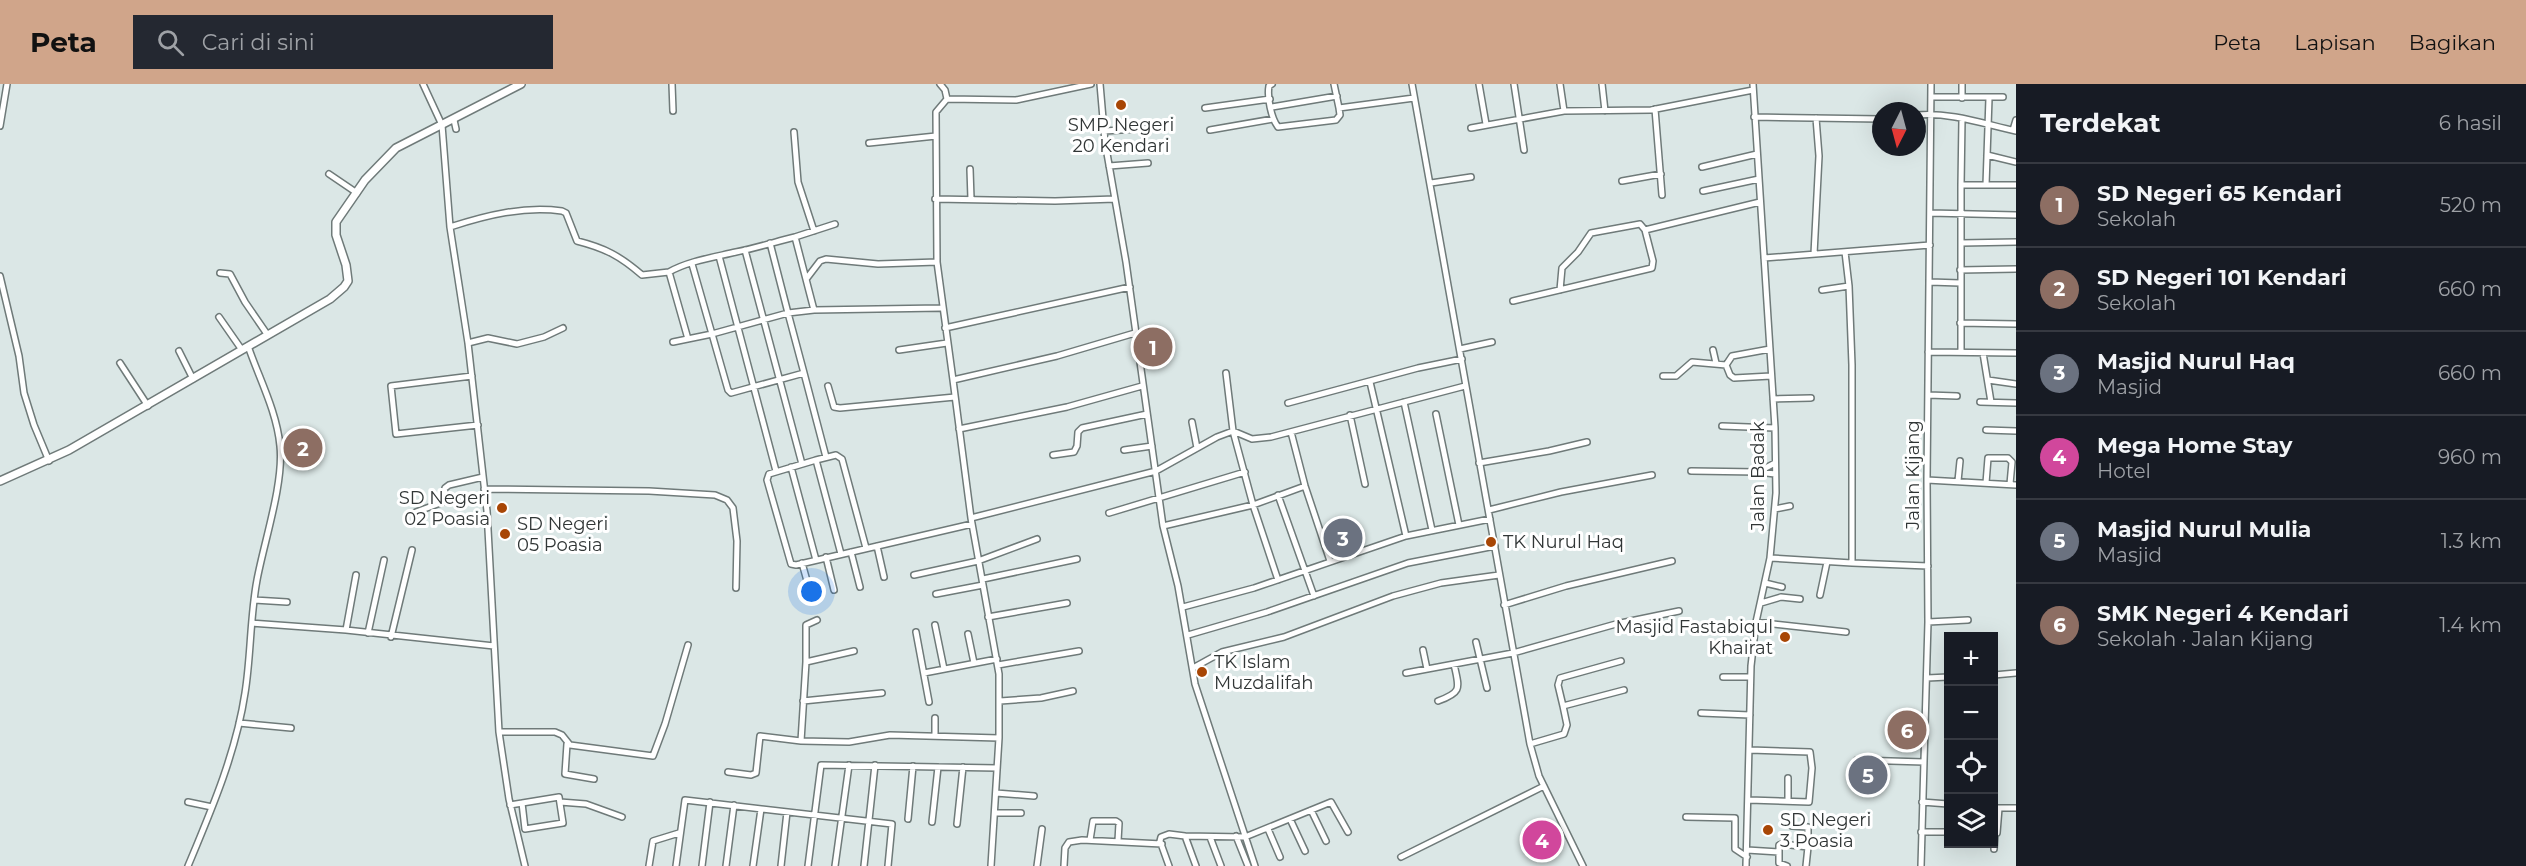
<!DOCTYPE html>
<html lang="id">
<meta charset="utf-8">
<style>
body{margin:0;font-family:Montserrat,sans-serif;background:#242831;color:#f1f3f6}
.controls{position:absolute;right:18px;bottom:18px;display:grid;overflow:hidden;border-radius:0px;box-shadow:0 6px 24px #0002}
.controls button{width:54px;height:54px;display:grid;place-items:center;padding:0;border:0;border-bottom:2px solid #363941;background:#171b24;color:#f1f3f6;font:30px sans-serif}
.compass{position:absolute;left:1872px;top:18px;width:54px;height:54px;border-radius:50%;background:#171b24;box-shadow:0 6px 24px #0002;rotate:186deg}
.you{position:absolute;left:812px;top:508px;width:21px;height:21px;margin:-15px;border:4px solid #fff;border-radius:50%;background:#1a73e8;box-shadow:0 0 0 9px #1a73e833}
.badge{display:grid;place-items:center;width:39px;height:39px;border-radius:50%;background:#d0a58a;color:#fff;font-size:20px;font-weight:700}
.pin{position:absolute;translate:-50% -50%;border:3px solid #fff;box-shadow:0 2px 6px #0006}
.list{margin:0;padding:0;list-style:none}
h2{display:flex;justify-content:space-between;align-items:center;height:78px;margin:0;padding:0 24px;font-size:26px}
h2 small{font-size:20px;font-weight:400;color:#9ea1a6}
.list li{display:grid;grid-template-columns:39px 1fr auto;gap:18px;align-items:center;box-sizing:border-box;height:84px;padding:0 24px;border-top:2px solid #363941}
.list b{display:block;font-size:22px;white-space:nowrap}
.list p{margin:0;font-size:20px;white-space:nowrap;color:#9ea1a6}
.list em{font-size:20px;font-style:normal;color:#9ea1a6}
.icon{flex:none;width:33px;height:33px;fill:none;stroke:currentColor;stroke-width:2;stroke-linecap:round;stroke-linejoin:round}
.map{position:relative;flex:none;width:2016px;height:782px;overflow:hidden}
header{display:flex;align-items:center;gap:36px;box-sizing:border-box;height:84px;padding:0 30px;background:#d0a58a;color:#111}
header strong{font-size:28px}
nav{display:flex;gap:33px;margin-inline-start:auto;font-size:21px}
.search{width:420px;height:54px;background:#242831;display:flex;align-items:center;gap:15px;box-sizing:border-box;padding:0 21px;border-radius:0px;color:#9ea1a6;font-size:22px}
main{display:flex}
aside{flex:1;background:#171b24}
.map>svg:first-child{display:block}
.lines{fill:none;stroke-linecap:round;stroke-linejoin:round}
.minor-casing{stroke:#6f7a79;stroke-width:8}
.tertiary-casing{stroke:#6f7a79;stroke-width:10}
.minor{stroke:#fff;stroke-width:5}
.tertiary{stroke:#fff;stroke-width:7}
.poi-dot{fill:#a84605;stroke:#fff;stroke-width:2}
.labels{text-anchor:middle;dominant-baseline:central;stroke-width:6;stroke-linejoin:round;paint-order:stroke}
.poi-label{font-size:18px;fill:#313636;stroke:#fff;text-anchor:start}
.street-label{font-size:18px;fill:#313636;stroke:#fff}
</style>
<header>
<strong>Peta</strong>
<div class="search"><svg class="icon" aria-label="search" viewBox="0 0 24 24"><circle cx="10" cy="10" r="6"/><path d="M15 15l6 6"/></svg>Cari di sini</div>
<nav><a>Peta</a><a>Lapisan</a><a>Bagikan</a></nav>
</header>
<main>
<div class="map">
<svg width="2016" height="782" viewBox="0 0 2016 782">
<rect width="100%" height="100%" fill="#dbe7e6"/>
<g class="lines">
<g class="minor-casing">
<path id="minor" d="M 423,0 L 442,41 L 450,143 L 468,259 L 487,427 L 499,648 L 509,715 L 525,782
M 672,0 L 673,27
M 940,0 L 945,6 L 947,15
M 1100,0 L 1105,58 L 1126,178 L 1163,442 L 1178,502 L 1195,600 L 1255,782
M 1272,0 L 1269,2 C 1267,13 1271,34 1278,43 L 1336,36 L 1340,31 L 1339,24
M 1334,0 L 1339,24 L 1414,14
M 1412,0 L 1530,660 L 1539,692 L 1583,782
M 1479,0 L 1486,40
M 1514,0 L 1524,66
M 1560,0 L 1564,27
M 1602,0 L 1605,27
M 1931,13 L 2003,13
M 1962,14 L 1962,0
M 1272,23 L 1337,12
M 1205,24 L 1270,15
M 1655,25 L 1662,111
M 1917,31 C 1950,28 1984,40 2016,47
M 1754,33 L 1881,35
M 454,36 L 456,45
M 0,42 L 7,0
M 1471,44 L 1564,27 L 1651,26 L 1753,6
M 1210,46 L 1273,35
M 2013,46 L 2016,36
M 1104,47 L 1155,44
M 794,48 L 798,98 L 814,147
M 869,59 L 936,52
M 1987,71 L 2016,78
M 1109,82 L 1148,79
M 1702,83 L 1757,70
M 970,85 L 971,115
M 329,90 L 357,109
M 1622,97 L 1661,90
M 1431,99 L 1471,93
M 1961,101 L 1962,35
M 1986,101 L 1989,14
M 1703,107 L 1759,95
M 935,115 L 1055,117 L 1115,115
M 1930,129 L 2016,131
M 450,143 C 487,131 523,122 562,127 L 566,129 L 577,157 C 605,164 620,172 642,191 L 669,188
M 795,153 L 835,140
M 1961,159 L 2016,158
M 745,166 L 802,380
M 1814,170 L 1819,72 L 1816,34
M 719,172 L 776,387
M 1764,174 L 1930,161
M 1960,186 L 2016,185
M 220,189 L 230,190 L 245,218 L 267,250
M 0,192 L 19,272 L 24,309 L 34,341 L 49,377
M 807,194 L 820,177 L 826,175 L 878,180 L 937,178
M 1930,198 L 1960,199
M 1560,206 L 1562,184 L 1578,168 L 1591,149 L 1640,140 L 1645,146 L 1760,118
M 1822,206 L 1849,202
M 1513,217 L 1652,184 L 1653,177 L 1645,146
M 814,226 L 941,224
M 788,229 L 804,289 L 731,309 L 728,306 L 712,250 Z
M 219,233 L 242,266
M 1960,239 L 2016,240
M 945,244 L 1130,203
M 688,255 L 669,188 C 688,177 715,173 736,168 C 756,164 775,158 795,153 L 814,226 L 788,229 L 770,159
M 673,258 L 712,250 L 692,180
M 468,259 L 488,254 L 517,260 L 544,253 L 563,244
M 1460,265 L 1492,258
M 899,266 L 947,259
M 1713,266 L 1716,279
M 179,267 L 193,295
M 1928,268 L 2016,269
M 1961,268 L 1961,101 L 2016,101
M 1983,269 L 1991,318
M 120,279 L 148,322
M 1726,281 L 1730,291 L 1734,294 L 1771,292
M 804,289 L 826,373
M 1226,289 L 1233,347 L 1252,355 L 1271,353 L 1465,302
M 472,292 L 391,302 L 396,350 L 478,341
M 1663,292 L 1676,292 L 1692,278 L 1726,281 L 1732,272 L 1770,265
M 953,296 L 937,178 L 936,28 L 947,15 L 1016,16 L 1091,0
M 1988,296 L 2016,300
M 1370,298 L 1406,452
M 828,302 L 834,323 L 840,324 L 955,313
M 1928,311 L 1957,312
M 1773,315 L 1811,314
M 1404,318 L 1432,446
M 1980,318 L 2016,319
M 1288,319 L 1418,284 L 1462,275
M 1436,330 L 1459,441
M 1350,331 L 1365,400
M 1192,338 L 1197,364
M 1722,342 L 1775,344
M 959,345 L 1067,323 L 1142,302
M 1986,346 L 2016,347
M 1291,348 L 1305,402 L 1330,477
M 1124,366 L 1152,362
M 1053,371 L 1074,368 L 1077,362 L 1078,348 L 1082,344 L 1147,330
M 816,376 L 836,371 L 842,375 L 866,464
M 1479,379 L 1549,367 L 1587,358
M 791,383 L 816,476
M 1691,387 L 1758,388 L 1775,379
M 1758,388 L 1775,390
M 1927,396 L 2016,401
M 1958,397 L 1960,377
M 1986,399 L 1988,374 L 2008,374 L 2012,378 L 2010,400
M 484,405 L 649,407 L 715,411 L 727,416 L 733,424 L 737,457 L 736,504
M 1278,411 L 1314,512
M 1775,425 L 1790,422
M 1489,426 L 1561,408 L 1652,391
M 416,428 L 443,418 L 445,404 L 449,401 L 483,393
M 1109,429 L 1245,388
M 971,434 L 953,296 L 1057,272 L 1135,249
M 1163,442 L 1253,421 L 1305,402
M 877,462 L 884,493
M 851,468 L 860,503
M 841,470 L 816,376 L 769,390 L 767,396 L 791,480 L 796,481 L 972,440
M 826,473 L 834,506
M 1770,474 L 1852,479 L 1852,281 L 1849,202 L 1845,168
M 802,479 L 811,511
M 1852,479 L 1928,482
M 914,491 L 978,477 L 1037,455
M 983,495 L 1077,475
M 1765,499 L 1782,503
M 936,510 L 983,501
M 1820,511 L 1827,478
M 254,516 L 287,518
M 1761,519 L 1781,513 L 1800,515
M 1504,521 L 1566,502 L 1672,477
M 1183,523 L 1254,504 L 1406,452 L 1490,435
M 988,533 L 1067,519
M 1756,538 L 1846,548
M 1928,538 L 1968,536
M 252,539 L 346,546 L 494,562
M 935,541 L 944,585
M 346,546 L 356,491
M 916,548 L 929,618
M 368,549 L 384,476
M 968,550 L 974,579
M 1188,551 L 1267,528 L 1408,479 L 1495,462
M 391,553 L 412,466
M 1476,558 L 1487,604
M 1423,566 L 1427,585
M 806,578 L 806,541 L 817,536
M 998,581 L 1079,567
M 1193,584 L 1222,568 L 1284,553 L 1393,512 L 1441,499 L 1499,491
M 924,589 L 997,575
M 1406,589 L 1513,569 L 1616,540 L 1679,527
M 1994,591 L 2016,589
M 1723,593 L 1750,593
M 1927,594 L 1948,593
M 803,617 L 882,609
M 1000,617 L 1041,614 L 1073,607
M 1438,617 C 1463,608 1459,604 1454,580
M 1563,622 L 1558,601 L 1560,594 L 1621,577
M 1701,629 L 1750,631
M 239,639 L 291,644
M 499,648 L 555,648 L 562,651 L 570,661 L 653,672 L 665,640 L 688,561
M 935,651 L 935,634
M 801,657 L 806,578 L 854,567
M 567,660 L 565,690 L 594,695
M 1530,660 L 1564,650 L 1567,641 L 1563,622 L 1624,606
M 1857,676 L 1924,678
M 728,688 L 751,691 L 756,689 L 760,652 L 801,657 L 849,658 L 890,651 L 999,654
M 996,709 L 1034,712
M 1749,716 L 1809,718 L 1812,684 L 1810,668 L 1750,666
M 1788,717 L 1788,694
M 188,718 L 212,723
M 560,718 L 586,720 L 622,733
M 1922,718 L 1948,720
M 510,721 L 559,713 L 563,739 L 525,745 L 522,719
M 1994,724 L 2016,724
M 1311,726 L 1326,757
M 995,729 L 1021,729
M 1686,733 L 1735,734 L 1735,765 L 1747,773
M 908,735 L 913,682
M 1290,735 L 1305,767
M 932,738 L 938,683
M 957,740 L 963,683
M 1268,745 L 1280,773
M 1921,748 L 1948,748
M 1997,749 L 1999,724
M 1185,752 L 1245,753 L 1331,718 L 1348,748
M 1236,752 L 1248,782
M 1210,753 L 1221,782
M 1090,756 L 1093,737 L 1116,737 L 1119,739 L 1118,757
M 1994,765 L 1995,749
M 1747,766 L 1779,768 L 1779,761 L 1782,760 L 1808,763 L 1808,743 L 1792,742
M 1779,768 L 1779,779 L 1787,782
M 1401,773 L 1544,702
M 188,782 C 211,727 236,669 245,609 C 251,572 250,533 257,496 C 264,458 284,399 280,362 C 277,328 259,294 248,262
M 649,782 L 653,757 L 679,749
M 676,782 L 685,716 L 892,740 L 888,782
M 702,782 L 710,718
M 726,782 L 734,721
M 753,782 L 761,725
M 781,782 L 787,728
M 808,782 L 821,681 L 997,684
M 835,782 L 849,681
M 864,782 L 875,681
M 991,782 L 999,654 L 999,590 L 971,434 L 1156,387 L 1217,353 L 1233,347 L 1253,421 L 1278,496
M 1037,782 L 1042,745
M 1064,782 L 1065,764 L 1069,758 L 1082,756 L 1162,760
M 1169,782 L 1160,757 L 1161,753 L 1169,750 L 1185,752 L 1196,782
M 1746,782 L 1751,582 L 1756,538 L 1770,474 L 1776,409 L 1775,344 L 1753,0
M 1806,782 L 1808,763
M 1921,782 L 1928,538 L 1927,396 L 1931,0"/>
</g>
<g class="tertiary-casing">
<path id="tertiary" d="M 0,397 L 69,366 L 330,215 L 344,203 L 348,197 L 346,181 L 336,151 L 336,138 L 365,96 L 396,64 L 521,0"/>
</g>
<use href="#minor" class="minor"/>
<use href="#tertiary" class="tertiary"/>
</g>
<g class="poi-dot">
<circle cx="1121" cy="21" r="6"/>
<circle cx="502" cy="424" r="6"/>
<circle cx="505" cy="450" r="6"/>
<circle cx="1491" cy="458" r="6"/>
<circle cx="1785" cy="553" r="6"/>
<circle cx="1202" cy="588" r="6"/>
<circle cx="1768" cy="746" r="6"/>
</g>
<g class="labels">
<g class="poi-label">
<text x="1121" y="41" text-anchor="middle">SMP Negeri<tspan x="1121" dy="21">20 Kendari</tspan></text>
<text x="490" y="414" text-anchor="end">SD Negeri<tspan x="490" dy="21">02 Poasia</tspan></text>
<text x="517" y="440">SD Negeri<tspan x="517" dy="21">05 Poasia</tspan></text>
<text x="1503" y="458">TK Nurul Haq</text>
<text x="1773" y="543" text-anchor="end">Masjid Fastabiqul<tspan x="1773" dy="21">Khairat</tspan></text>
<text x="1214" y="578">TK Islam<tspan x="1214" dy="21">Muzdalifah</tspan></text>
<text x="1780" y="736">SD Negeri<tspan x="1780" dy="21">3 Poasia</tspan></text>
</g>
<g class="street-label">
<text transform="translate(1913 391) rotate(-90)">Jalan Kijang</text>
<text transform="translate(1758 392) rotate(-90)">Jalan Badak</text>
</g>
</g>
</svg>
<div class="controls">
<button>+</button>
<button>−</button>
<button><svg class="icon" aria-label="locate" viewBox="0 0 24 24"><circle cx="12" cy="12" r="6"/><path d="M12 2v4M12 18v4M2 12h4M18 12h4"/></svg></button>
<button><svg class="icon" aria-label="layers" viewBox="0 0 24 24"><path d="M12 4l9 5-9 5-9-5zM3 14l9 5 9-5"/></svg></button>
</div>
<svg class="compass" viewBox="-18 -18 36 36"><path d="M0-13l5 13h-10z" fill="#e53935"/><path d="M0 13l5-13h-10z" fill="#9ea1a6"/></svg>
<div class="you"></div>
<div class="pin badge" style="left:1153px;top:263px;background:#8d6e63">1</div>
<div class="pin badge" style="left:303px;top:364px;background:#8d6e63">2</div>
<div class="pin badge" style="left:1343px;top:454px;background:#6b7280">3</div>
<div class="pin badge" style="left:1542px;top:756px;background:#d1479c">4</div>
<div class="pin badge" style="left:1868px;top:691px;background:#6b7280">5</div>
<div class="pin badge" style="left:1907px;top:646px;background:#8d6e63">6</div>
</div>
<aside>
<h2>Terdekat<small>6 hasil</small></h2>
<ul class="list">
<li><span class="badge" style="background:#8d6e63">1</span><div><b>SD Negeri 65 Kendari</b><p>Sekolah</p></div><em>520 m</em></li>
<li><span class="badge" style="background:#8d6e63">2</span><div><b>SD Negeri 101 Kendari</b><p>Sekolah</p></div><em>660 m</em></li>
<li><span class="badge" style="background:#6b7280">3</span><div><b>Masjid Nurul Haq</b><p>Masjid</p></div><em>660 m</em></li>
<li><span class="badge" style="background:#d1479c">4</span><div><b>Mega Home Stay</b><p>Hotel</p></div><em>960 m</em></li>
<li><span class="badge" style="background:#6b7280">5</span><div><b>Masjid Nurul Mulia</b><p>Masjid</p></div><em>1.3 km</em></li>
<li><span class="badge" style="background:#8d6e63">6</span><div><b>SMK Negeri 4 Kendari</b><p>Sekolah · Jalan Kijang</p></div><em>1.4 km</em></li>
</ul>
</aside>
</main>
